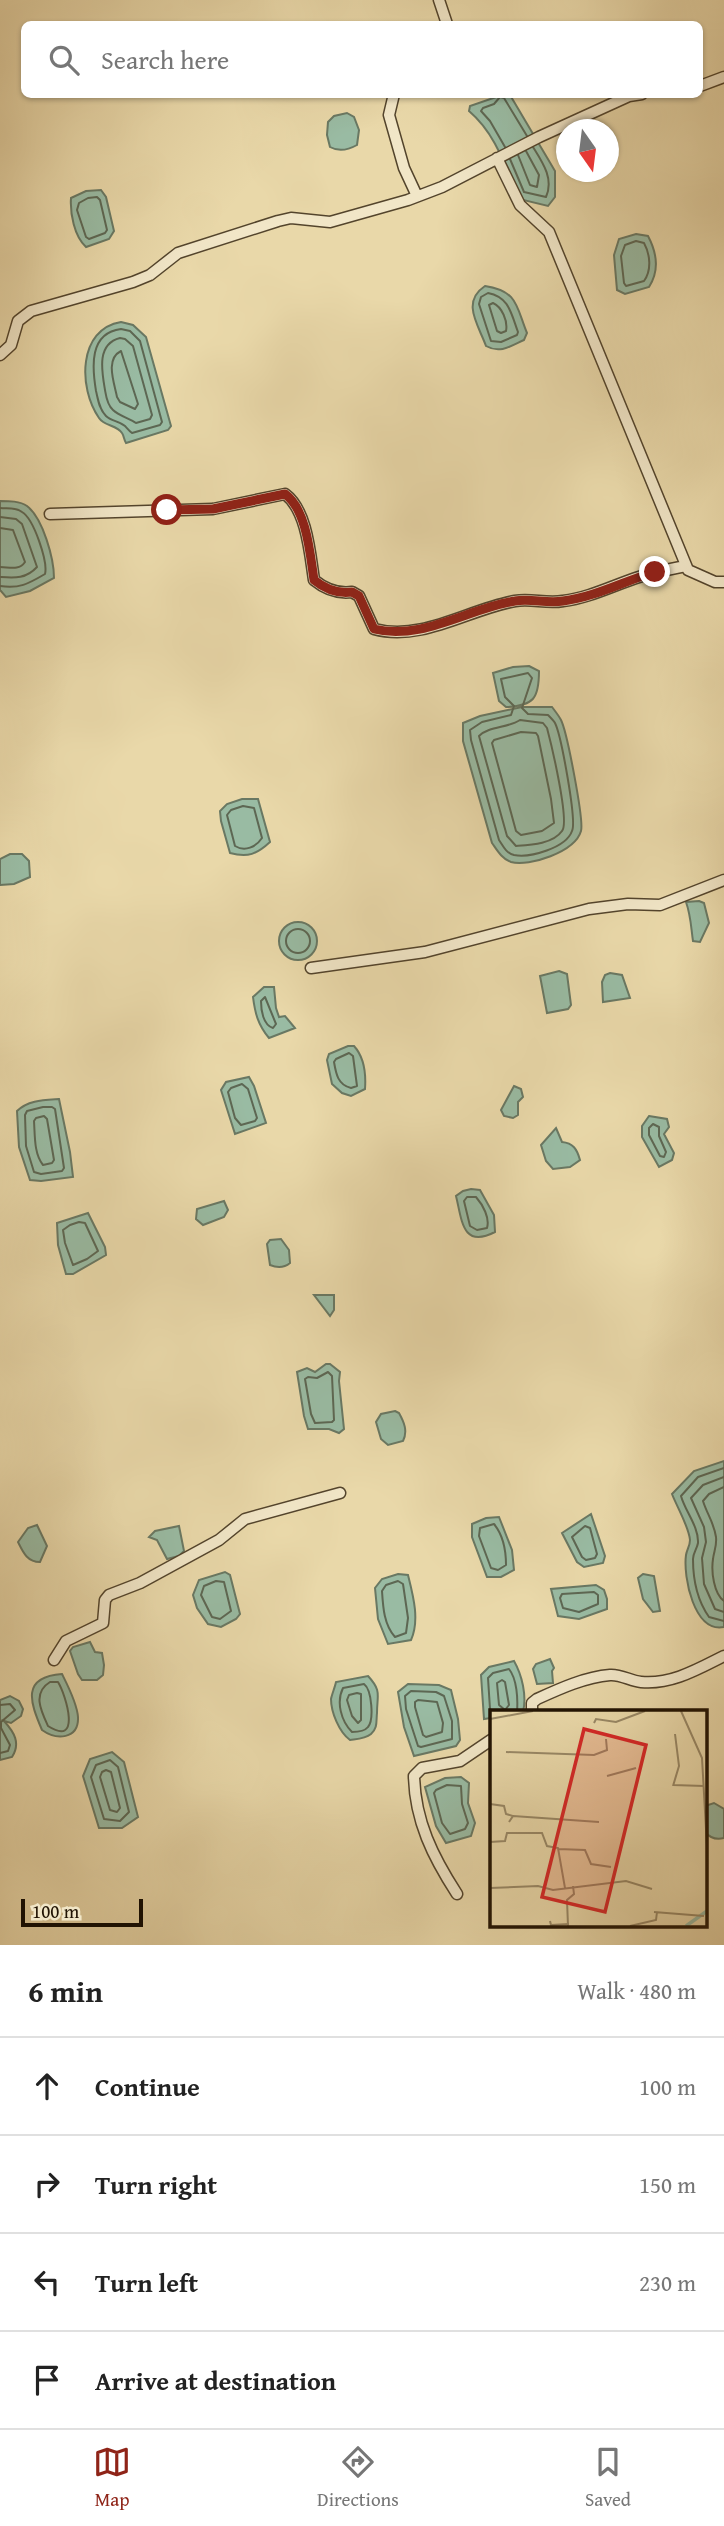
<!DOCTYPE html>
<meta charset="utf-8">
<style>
body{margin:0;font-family:"Gentium Book Plus",serif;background:#f6f6f6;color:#222}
.compass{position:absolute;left:556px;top:119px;width:63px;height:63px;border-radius:50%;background:#fff;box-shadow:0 2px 5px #0004;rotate:166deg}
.scale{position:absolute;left:21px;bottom:18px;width:122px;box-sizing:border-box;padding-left:7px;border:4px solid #211303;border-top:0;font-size:19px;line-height:24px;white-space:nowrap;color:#211303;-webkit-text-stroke:5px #f1e6c7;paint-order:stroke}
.stop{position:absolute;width:21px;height:21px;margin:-16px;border:5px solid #8f2418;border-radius:50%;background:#fff}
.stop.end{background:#8f2418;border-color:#fff;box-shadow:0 2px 7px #0008}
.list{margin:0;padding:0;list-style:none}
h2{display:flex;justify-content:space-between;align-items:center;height:91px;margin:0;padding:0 28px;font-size:30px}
h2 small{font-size:23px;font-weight:400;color:#767676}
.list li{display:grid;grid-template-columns:46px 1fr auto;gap:21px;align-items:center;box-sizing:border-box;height:98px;padding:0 28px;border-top:2px solid #e0e0e0}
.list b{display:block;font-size:26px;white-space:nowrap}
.list em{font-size:23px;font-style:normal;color:#767676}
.icon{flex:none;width:38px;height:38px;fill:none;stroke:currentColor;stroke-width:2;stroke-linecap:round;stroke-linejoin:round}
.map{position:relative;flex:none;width:724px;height:1945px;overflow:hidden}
.search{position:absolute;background:#fff;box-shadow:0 2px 5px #0004;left:21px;right:21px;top:21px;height:77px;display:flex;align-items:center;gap:18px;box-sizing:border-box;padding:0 24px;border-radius:10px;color:#767676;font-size:26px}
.sheet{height:483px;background:#fff}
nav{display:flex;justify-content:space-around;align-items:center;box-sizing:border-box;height:98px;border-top:2px solid #e0e0e0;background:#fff;font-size:19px;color:#767676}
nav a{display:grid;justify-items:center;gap:4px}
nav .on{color:#8f2418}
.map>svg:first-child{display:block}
.water{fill:#99bba3;stroke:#697863;stroke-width:2}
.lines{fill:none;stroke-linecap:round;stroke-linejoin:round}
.shore{stroke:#5d6753;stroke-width:2}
.minor-casing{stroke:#53442c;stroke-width:13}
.minor{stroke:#f1e6c7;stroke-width:10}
.route{stroke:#8f2418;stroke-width:9}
.inset-river{fill:none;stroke:#99bba3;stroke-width:3.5}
.inset-road{fill:none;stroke:#998967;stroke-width:2}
.view{fill:#d62828;fill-opacity:0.15;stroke:#d62828;stroke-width:3.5}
.inset-edge{fill:none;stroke:#211303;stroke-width:3.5}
</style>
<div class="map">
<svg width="724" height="1945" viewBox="0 0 724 1945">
<rect width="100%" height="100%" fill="#e9d8a9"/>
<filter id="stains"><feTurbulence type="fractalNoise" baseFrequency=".00286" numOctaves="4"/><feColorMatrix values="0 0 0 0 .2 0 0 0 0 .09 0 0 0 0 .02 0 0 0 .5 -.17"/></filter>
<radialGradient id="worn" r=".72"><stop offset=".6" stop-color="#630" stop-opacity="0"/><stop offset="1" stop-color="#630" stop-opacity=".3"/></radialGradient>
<path class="water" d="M 502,95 L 510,95 L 555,171 L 555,197 L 548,206 L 519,199 C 505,166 496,134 469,111 L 470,106 Z
M 347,113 L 354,117 L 359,130 L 357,145 C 348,150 339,152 330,147 L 327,135 L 328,122 L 334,116 Z
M 101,190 L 106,197 L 114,231 L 109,239 L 86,247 C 74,236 70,213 71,198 L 86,191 Z
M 636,234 L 648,236 C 657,253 660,270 649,287 L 625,294 L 617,290 L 614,255 L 619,239 Z
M 485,286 C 518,291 516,306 527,333 L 524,340 C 511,346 500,354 486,346 C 478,324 461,302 485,286 Z
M 121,322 L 133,325 L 146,337 L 171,426 L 168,430 L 126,443 C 124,440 124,436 122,433 C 117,425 104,426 99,418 C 78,388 78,329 121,322 Z
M 0,501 C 9,501 20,501 27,506 C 43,518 54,559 54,578 L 30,591 L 6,597 L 0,590 Z
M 529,666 L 539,671 C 539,698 534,706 506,707 L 499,701 L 493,673 L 513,667 Z
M 522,707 L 552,707 C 555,711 559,716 561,720 C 567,732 584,820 581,831 C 575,852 529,867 511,862 C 502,859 497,850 492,843 L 463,741 L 463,723 L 480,716 Z
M 242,799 L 258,799 L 270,842 C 257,854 248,858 230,853 L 221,821 L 220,811 L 227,804 Z
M 10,854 L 22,854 L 29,861 L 30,877 L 14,884 L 0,885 L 0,859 Z
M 699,901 L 704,903 L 709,923 L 700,942 L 693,941 C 691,928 691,916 686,902 Z
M279 941a19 19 0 1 1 38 0a19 19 0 1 1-38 0Z
M 559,971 L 567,974 L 571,1005 L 568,1009 L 547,1013 L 540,976 Z
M 610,973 L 622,975 L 630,998 L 603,1002 L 602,982 L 605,975 Z
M 264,987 L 274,987 L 276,1008 L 279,1017 L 285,1016 L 295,1028 L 269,1038 C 258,1025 255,1013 253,997 Z
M 348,1046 L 354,1046 C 364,1057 366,1075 365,1089 L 351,1096 L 342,1093 L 332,1084 L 327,1060 L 329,1054 Z
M 249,1077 L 254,1086 L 266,1123 L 235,1134 L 221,1090 L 226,1082 Z
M 514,1086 L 521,1089 L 523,1097 L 518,1102 L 518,1115 L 513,1118 L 504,1116 L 501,1110 Z
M 59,1099 L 70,1152 L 73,1177 L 41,1181 L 30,1180 L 19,1147 L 17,1111 C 28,1100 44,1100 59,1099 Z
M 649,1116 L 667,1119 L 669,1127 L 664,1134 L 674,1153 L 672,1160 L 659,1167 L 642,1137 L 642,1126 Z
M 556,1128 L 562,1142 C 573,1143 577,1149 580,1160 L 570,1167 L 553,1169 L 546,1161 L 541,1145 Z
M 471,1189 L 480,1190 L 494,1215 L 495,1232 C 462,1249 462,1220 456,1196 L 463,1191 Z
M 224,1201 L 228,1210 L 224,1217 L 203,1225 L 196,1219 L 197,1209 Z
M 88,1213 L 105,1247 L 106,1255 L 73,1274 L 66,1274 L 58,1245 L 57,1223 Z
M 281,1239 L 289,1250 L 290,1263 C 284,1268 277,1268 270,1265 L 267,1244 L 270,1240 Z
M 314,1295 L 334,1295 L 334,1310 L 330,1316 Z
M 326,1364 L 330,1364 L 340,1372 L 339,1381 L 344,1429 L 339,1433 L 329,1429 L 308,1429 L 304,1416 L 297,1372 L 307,1368 L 315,1372 Z
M 395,1411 L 399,1413 C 404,1422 408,1431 403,1441 L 388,1445 L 381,1439 L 376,1422 L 381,1414 Z
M 724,1461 L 724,1627 C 694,1633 683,1577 686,1555 C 687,1549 690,1546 690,1540 C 689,1527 677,1507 672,1494 L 694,1471 Z
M 591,1514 L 605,1556 L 603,1563 L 584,1567 L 577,1562 L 562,1533 Z
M 499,1517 L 512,1550 L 514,1570 L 501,1577 L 487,1577 L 472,1537 L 472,1524 L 486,1518 Z
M 37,1525 L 47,1546 L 40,1562 C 27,1562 23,1552 18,1542 L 28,1528 Z
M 179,1526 L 184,1551 L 179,1556 L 167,1559 L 157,1540 L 149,1537 L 155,1531 Z
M 225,1572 L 230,1575 L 240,1614 L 236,1619 L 221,1627 L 208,1624 L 197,1608 L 193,1595 L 199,1580 Z
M 398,1574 L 408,1575 C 413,1595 420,1620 411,1640 L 388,1644 L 378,1619 L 375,1588 L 382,1579 Z
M 643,1574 L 654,1576 L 660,1611 L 653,1612 L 643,1599 L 638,1578 Z
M 596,1585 L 604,1590 L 607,1599 L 607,1609 L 579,1619 L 558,1616 L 551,1589 Z
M 90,1642 L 95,1652 L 102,1653 L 104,1665 L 103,1675 L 97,1680 L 82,1680 L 78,1674 L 70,1651 L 73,1647 Z
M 550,1659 L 554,1668 L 552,1671 L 553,1683 L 537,1684 L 533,1669 L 536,1664 Z
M 514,1661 C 522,1675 527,1696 523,1712 L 491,1712 L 491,1718 L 484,1719 L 481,1675 L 489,1667 Z
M 62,1674 C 68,1686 77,1703 78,1717 C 79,1740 56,1740 42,1730 C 30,1702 21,1677 62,1674 Z
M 368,1676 C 382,1691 377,1695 377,1713 C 376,1721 378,1728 371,1734 C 365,1739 357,1739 350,1740 C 339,1732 331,1712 331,1699 C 332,1694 335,1687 336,1682 Z
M 408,1684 L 439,1685 L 451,1690 L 458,1719 L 460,1740 L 456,1746 L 414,1756 L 404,1727 L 398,1692 Z
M 10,1696 L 19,1701 L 23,1709 L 21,1716 L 11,1723 L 4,1721 C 14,1732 21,1743 12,1757 L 0,1760 L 0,1700 Z
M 112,1752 L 124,1762 L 138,1817 L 122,1828 L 99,1828 L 83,1776 L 90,1759 Z
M 461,1777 L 469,1783 L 468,1803 L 475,1823 L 471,1836 L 446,1843 L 436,1826 L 425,1787 L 445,1778 Z
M 714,1803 L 724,1809 L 724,1838 C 716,1840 710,1838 705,1832 L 705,1806 Z"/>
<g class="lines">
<path class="shore" d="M 505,147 L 490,121 L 481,111 L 483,108 L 494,104 L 500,97 L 504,98 L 527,136
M 518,155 L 530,185 L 537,187 L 539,175 L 526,151
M 510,159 L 524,192 L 546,197 C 554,179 543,163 533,147
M 88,198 L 97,197 L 100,200 L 107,230 L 105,233 L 89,239 L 86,237 L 77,210 L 79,203 Z
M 636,241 L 644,243 C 650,254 652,270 644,281 L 626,286 L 624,283 L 621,256 L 625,245 Z
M 488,293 C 509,297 511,313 518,332 L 517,335 L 501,342 L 491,341 L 479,304 L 481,297 Z
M 493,303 C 502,307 508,321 506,331 L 501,333 L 497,331 L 489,305 Z
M 121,329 L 130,331 L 140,341 L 162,422 L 160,425 L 132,433 C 129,431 127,428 125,426 C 119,421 111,421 106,416 C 99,409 98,399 96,391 C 92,367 89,333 121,329 Z
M 120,338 L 125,339 L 133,346 L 152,415 L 150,419 L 136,423 C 130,419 118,415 113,410 C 107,405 106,396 105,390 C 102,372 96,344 120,338 Z
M 121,351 L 138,404 L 135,409 L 120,402 L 117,397 C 114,382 105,359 121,351 Z
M 0,508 C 7,509 16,507 22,512 C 34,519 48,562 45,574 C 28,584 19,589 0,586
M 0,517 L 16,519 L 22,524 L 37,567 C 26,579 15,578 0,577
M 0,528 L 13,530 L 25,562 C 19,571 9,567 0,567
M 528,673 L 532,678 L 522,708 L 528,714 L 548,715 C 549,716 554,721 555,723 C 561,735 577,821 572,831 C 566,848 530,858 514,855 C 506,853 503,846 499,840 L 471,740 L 470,730 L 482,722 L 511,715 L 514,706 L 505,697 L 501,679 Z
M 520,720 L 543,723 L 547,728 C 551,743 570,822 562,831 C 553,844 530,845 516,846 L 507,836 L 479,736 C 489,726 508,728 520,720 Z
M 521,732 L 536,733 L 538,736 L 551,799 L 554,823 L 542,831 L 521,835 L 516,831 L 492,743 L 494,740 Z
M 243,806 L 254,808 L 262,838 C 256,847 245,852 235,846 L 227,815 L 231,810 Z
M286 941a12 12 0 1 1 24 0a12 12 0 1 1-24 0Z
M 265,997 L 276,1024 L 273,1028 C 263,1025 261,1010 261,1001 Z
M 349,1053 L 353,1056 L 357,1086 L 351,1088 C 338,1085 336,1074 334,1062 L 336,1059 Z
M 242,1084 L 248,1089 L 257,1118 L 255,1121 L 241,1125 L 235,1118 L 228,1092 L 231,1088 Z
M 43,1107 L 52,1107 L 55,1109 L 64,1168 L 62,1171 L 41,1174 L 34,1172 L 26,1146 L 25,1115 L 27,1111 Z
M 44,1116 L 47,1119 L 54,1160 L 52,1163 L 43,1165 C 34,1154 35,1136 34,1121 L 36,1118 Z
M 653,1124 L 659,1127 L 659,1136 L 666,1152 L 664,1157 L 660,1156 L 649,1135 L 649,1128 Z
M 467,1197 L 476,1197 C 483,1205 490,1218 487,1228 L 477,1230 L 470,1226 L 464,1201 Z
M 79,1222 L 85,1223 L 98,1251 L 87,1259 L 73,1265 L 65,1243 L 63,1230 L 70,1225 Z
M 328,1372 L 332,1376 L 334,1420 L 332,1422 L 315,1423 L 311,1414 L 305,1379 L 308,1377 L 317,1378 Z
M 724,1468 L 698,1477 L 681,1496 C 685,1511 699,1527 698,1543 C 697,1549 693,1553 693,1559 C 693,1580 697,1600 709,1617 L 724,1621
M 724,1477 L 703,1485 L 691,1498 L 704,1527 L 706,1542 L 702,1558 L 704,1584 L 715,1609 L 724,1612
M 724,1487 L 709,1494 L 703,1501 C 707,1514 714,1523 716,1537 C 717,1546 714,1551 713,1559 C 711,1572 714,1594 724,1601
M 494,1524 C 503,1535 506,1551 506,1565 L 498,1570 L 491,1568 L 479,1536 L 480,1528 Z
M 585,1526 L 590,1528 L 597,1554 L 595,1558 L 586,1560 L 582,1557 L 572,1537 Z
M 216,1581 L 224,1582 L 231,1611 L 220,1619 L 212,1617 L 201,1595 L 204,1586 Z
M 398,1581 L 403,1584 L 408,1618 L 406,1633 L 395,1637 C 384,1625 383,1607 382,1591 L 386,1585 Z
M 594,1592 L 598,1595 L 598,1604 L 579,1612 L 563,1608 L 560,1598 L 562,1594 Z
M 502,1680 L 505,1682 L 509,1705 L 505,1710 L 499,1705 L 497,1683 Z
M 50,1682 L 58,1682 C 66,1695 82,1748 48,1726 C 41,1711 32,1693 50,1682 Z
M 364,1684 C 372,1690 374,1720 368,1727 C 364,1732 357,1732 352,1732 C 341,1721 336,1702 343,1688 Z
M 411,1691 L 436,1692 L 444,1696 L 452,1721 L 452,1739 L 421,1747 L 418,1746 L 406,1709 L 405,1696 Z
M 357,1693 L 361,1694 L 361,1720 L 358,1723 L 352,1716 L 347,1700 L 349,1695 Z
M 418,1700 L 437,1702 L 443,1723 L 442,1732 L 426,1737 L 423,1735 L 415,1707 L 415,1702 Z
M 0,1705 L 10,1704 L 15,1710 L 1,1722 L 1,1728 L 10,1745 L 8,1751 L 0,1753
M 493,1712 L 490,1709 L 488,1678 L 493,1673 L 509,1669 C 517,1679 518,1699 517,1712
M 110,1760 L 118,1767 L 129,1812 L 120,1821 L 104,1819 L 91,1777 L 96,1765 Z
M 106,1770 L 111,1772 L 120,1808 L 117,1812 L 110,1810 L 100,1777 L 102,1772 Z
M 447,1785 L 461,1786 L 462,1804 L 468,1823 L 465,1829 L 450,1834 L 442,1823 L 434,1793 L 436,1790 Z"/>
<g class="minor-casing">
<path id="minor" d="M 439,0 L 447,24
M 700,86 L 724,77
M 394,94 L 389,115 L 404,168 L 417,196
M 497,158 L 520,205 L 549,232 L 688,570 L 715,582 L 724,582
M 0,355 L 11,345 L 18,321 L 31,311 L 133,282 L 150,275 L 178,253 L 278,221 L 291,218 L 330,222 L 408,200 L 442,187 L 539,137 L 629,96 L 642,94
M 50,514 L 213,509 L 285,494 C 307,510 310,554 314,580 C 325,589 337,594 352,592 L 359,596 L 374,629 C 422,642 469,609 515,601 C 531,598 546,604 563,601 C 589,598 614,585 639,577 C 654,572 670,569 686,566
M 311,968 L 425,952 L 589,909 L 628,904 L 660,905 L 724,880
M 54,1660 L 66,1641 L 103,1623 L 105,1600 L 109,1595 L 140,1583 L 219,1540 L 245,1519 L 340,1493
M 532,1712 L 532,1703 L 537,1699 C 559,1689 585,1677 610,1675 C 620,1674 631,1681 641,1682 C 671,1685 698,1669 724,1656
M 457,1894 C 433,1857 415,1821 414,1776 L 422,1768 L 460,1761 L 491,1740"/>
</g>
<use href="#minor" class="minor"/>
</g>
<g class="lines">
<path class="route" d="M 167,510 L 213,509 L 285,494 C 307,510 310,554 314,580 C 325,589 337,594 352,592 L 359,596 L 374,629 C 422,641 469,608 515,601 C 531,598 547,604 563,601 C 595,597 624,581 655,572"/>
</g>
<g transform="translate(490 1710)">
<rect width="217" height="217" fill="#e9d8a9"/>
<path class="inset-river" d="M 196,216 L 217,201"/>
<path class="inset-road" d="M 191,1 L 212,48 L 217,137M 0,9 L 43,1M 104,13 L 106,9 L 126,12 L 155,1M 16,42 L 104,45 L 117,40 L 116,29M 117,66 L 146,58M 183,75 L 214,76M 183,76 L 189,56 L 185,24M 0,94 L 14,96 L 16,104 L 23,106 L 19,112M 23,106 L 109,112M 0,132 L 15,131 L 17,123 L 52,123 L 57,136 L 68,138 L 75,178M 68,139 L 95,140 L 101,154 L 121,157M 0,178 L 48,176 L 63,180 L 136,171 L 162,179M 164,202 L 214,206M 60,211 L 61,215 L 79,214M 78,216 L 77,190 L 84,184 L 83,176M 140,216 L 166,210 L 167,202"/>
<path class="view" d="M 94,19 L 156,35 L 115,202 L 52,187 Z"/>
<rect width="217" height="217" class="inset-edge"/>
</g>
<rect width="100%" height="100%" filter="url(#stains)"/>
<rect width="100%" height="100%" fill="url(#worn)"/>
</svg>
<svg class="compass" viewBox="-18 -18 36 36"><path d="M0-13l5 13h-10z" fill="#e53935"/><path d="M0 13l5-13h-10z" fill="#767676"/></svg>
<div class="scale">100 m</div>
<div class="stop" style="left:167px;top:510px"></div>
<div class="stop end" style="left:655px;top:572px"></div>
<div class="search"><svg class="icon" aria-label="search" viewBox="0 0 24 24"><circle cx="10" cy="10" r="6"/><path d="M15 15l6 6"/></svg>Search here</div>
</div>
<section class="sheet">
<h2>6 min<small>Walk · 480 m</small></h2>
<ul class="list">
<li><svg class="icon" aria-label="ahead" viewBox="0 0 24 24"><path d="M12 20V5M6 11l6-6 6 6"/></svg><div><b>Continue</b></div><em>100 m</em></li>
<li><svg class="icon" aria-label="right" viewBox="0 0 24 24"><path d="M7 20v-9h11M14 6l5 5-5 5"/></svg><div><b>Turn right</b></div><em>150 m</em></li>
<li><svg class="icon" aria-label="left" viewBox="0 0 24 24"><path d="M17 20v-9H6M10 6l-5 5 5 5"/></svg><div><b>Turn left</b></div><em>230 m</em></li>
<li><svg class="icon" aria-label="arrive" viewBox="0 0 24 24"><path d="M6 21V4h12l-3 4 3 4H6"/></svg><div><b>Arrive at destination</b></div></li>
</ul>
</section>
<nav>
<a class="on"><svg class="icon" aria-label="map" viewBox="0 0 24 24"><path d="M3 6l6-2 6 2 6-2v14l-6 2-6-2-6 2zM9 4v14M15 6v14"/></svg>Map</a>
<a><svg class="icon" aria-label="directions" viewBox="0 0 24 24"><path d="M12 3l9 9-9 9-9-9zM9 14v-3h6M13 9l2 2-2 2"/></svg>Directions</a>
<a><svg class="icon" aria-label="saved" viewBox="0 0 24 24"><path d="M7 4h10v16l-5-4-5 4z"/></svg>Saved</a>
</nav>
